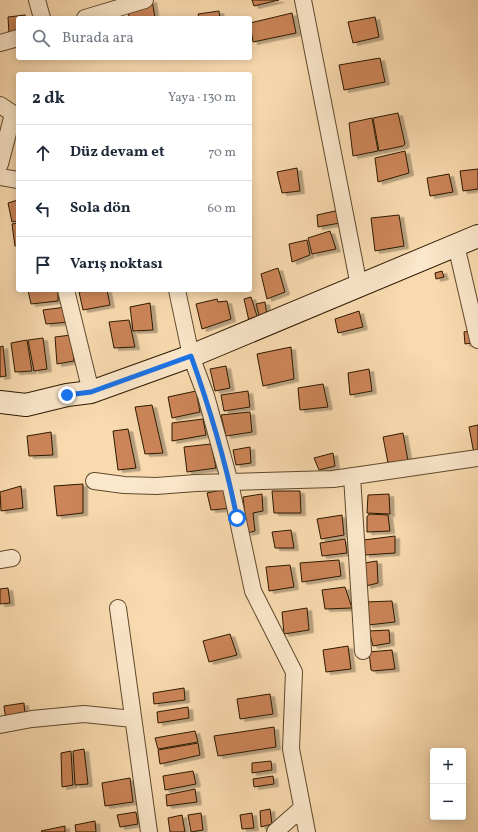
<!DOCTYPE html>
<html lang="tr">
<meta charset="utf-8">
<style>
body{margin:0;font-family:Vollkorn,serif;background:#f6f6f7;color:#1f2937}
.controls{position:absolute;right:12px;bottom:12px;display:grid;overflow:hidden;border-radius:4px;box-shadow:0 2px 10px #0003}
.controls button{width:36px;height:36px;display:grid;place-items:center;padding:0;border:0;border-bottom:1px solid #e0e1e3;background:#fff;color:#1f2937;font:20px sans-serif}
.stop{position:absolute;width:12px;height:12px;margin:-9px;border:3px solid #1a73e8;border-radius:50%;background:#fff}
.stop.end{background:#1a73e8;border-color:#fff;box-shadow:0 1px 4px #0008}
.list{margin:0;padding:0;list-style:none}
h2{display:flex;justify-content:space-between;align-items:center;height:52px;margin:0;padding:0 16px;font-size:17px}
h2 small{font-size:13px;font-weight:400;color:#747a83}
.list li{display:grid;grid-template-columns:26px 1fr auto;gap:12px;align-items:center;box-sizing:border-box;height:56px;padding:0 16px;border-top:1px solid #e0e1e3}
.list b{display:block;font-size:15px;white-space:nowrap}
.list em{font-size:13px;font-style:normal;color:#747a83}
.icon{flex:none;width:22px;height:22px;fill:none;stroke:currentColor;stroke-width:2;stroke-linecap:round;stroke-linejoin:round}
.map{position:relative;flex:none;width:478px;height:832px;overflow:hidden}
.search{position:absolute;background:#fff;box-shadow:0 2px 10px #0003;left:16px;top:16px;width:236px;height:44px;display:flex;align-items:center;gap:10px;box-sizing:border-box;padding:0 14px;border-radius:4px;color:#747a83;font-size:15px}
.panel{position:absolute;background:#fff;box-shadow:0 2px 10px #0003;left:16px;top:72px;width:236px;height:220px;border-radius:4px}
.map>svg:first-child{display:block}
.building{fill:#cc8558;stroke:#2c1901;filter:url(#shadow)}
.lines{fill:none;stroke-linecap:round;stroke-linejoin:round}
.minor-casing{stroke:#5f492c;stroke-width:18}
.secondary-casing{stroke:#2c1901;stroke-width:24}
.minor{stroke:#fbe7cb;stroke-width:16}
.secondary{stroke:#fbe7cb;stroke-width:22}
.route{stroke:#1a73e8;stroke-width:5}
</style>
<div class="map">
<svg width="478" height="832" viewBox="0 0 478 832">
<defs>
<filter id="shadow"><feDropShadow dx="4.5" dy="2.5" stdDeviation="0" flood-color="#0004"/></filter>
</defs>
<rect width="100%" height="100%" fill="#f9daaf"/>
<filter id="stains"><feTurbulence type="fractalNoise" baseFrequency=".005" numOctaves="4"/><feColorMatrix values="0 0 0 0 .2 0 0 0 0 .09 0 0 0 0 .02 0 0 0 .5 -.17"/></filter>
<radialGradient id="worn" r=".72"><stop offset=".6" stop-color="#630" stop-opacity="0"/><stop offset="1" stop-color="#630" stop-opacity=".3"/></radialGradient>
<path class="building" d="M 152,0 L 155,18 L 129,18 L 128,8 Z
M 252,0 L 279,0 L 254,6 Z
M 219,11 L 220,18 L 199,18 L 198,14 Z
M 292,13 L 296,33 L 253,42 L 250,23 Z
M 25,15 L 26,18 L 18,18 L 18,32 L 9,34 L 8,17 Z
M 375,17 L 379,37 L 353,43 L 348,22 Z
M 380,58 L 385,82 L 344,90 L 339,65 Z
M 398,113 L 405,144 L 403,146 L 379,151 L 373,118 Z
M 372,118 L 378,151 L 353,156 L 349,123 Z
M 405,151 L 409,173 L 378,182 L 375,158 Z
M 297,168 L 300,191 L 282,193 L 277,172 Z
M 478,169 L 478,189 L 463,191 L 460,171 Z
M 449,174 L 453,192 L 430,196 L 427,178 Z
M 18,200 L 18,221 L 12,222 L 8,203 Z
M 344,209 L 345,222 L 318,227 L 317,215 Z
M 399,215 L 404,246 L 375,251 L 371,218 Z
M 18,223 L 18,245 L 15,246 L 12,224 Z
M 330,231 L 336,249 L 312,254 L 308,238 Z
M 307,240 L 310,255 L 292,262 L 289,244 Z
M 278,268 L 285,292 L 267,299 L 261,274 Z
M 442,271 L 444,277 L 436,279 L 435,273 Z
M 28,290 L 58,290 L 58,301 L 31,304 Z
M 92,290 L 107,290 L 110,305 L 83,310 L 79,292 Z
M 251,297 L 258,319 L 249,321 L 244,299 Z
M 217,299 L 218,302 L 227,301 L 231,319 L 202,329 L 196,304 Z
M 265,302 L 267,315 L 260,319 L 256,304 Z
M 150,303 L 153,330 L 133,331 L 130,307 Z
M 66,307 L 70,322 L 46,324 L 43,310 Z
M 359,311 L 363,327 L 338,333 L 335,319 Z
M 129,320 L 135,347 L 114,348 L 109,322 Z
M 469,331 L 471,343 L 465,344 L 464,332 Z
M 71,335 L 74,361 L 57,364 L 55,337 Z
M 43,338 L 47,369 L 34,371 L 28,340 Z
M 27,340 L 32,371 L 15,372 L 11,343 Z
M 3,346 L 6,376 L 0,377 L 0,347 Z
M 291,347 L 294,379 L 263,386 L 257,354 Z
M 226,366 L 230,388 L 215,391 L 210,369 Z
M 369,369 L 372,391 L 350,395 L 348,373 Z
M 323,384 L 328,407 L 300,410 L 298,388 Z
M 196,391 L 200,412 L 172,418 L 168,397 Z
M 248,391 L 250,407 L 224,411 L 221,395 Z
M 152,405 L 163,453 L 145,454 L 135,407 Z
M 250,412 L 252,432 L 226,436 L 221,415 Z
M 203,419 L 206,435 L 172,441 L 172,423 Z
M 478,425 L 478,453 L 474,454 L 469,427 Z
M 128,429 L 136,468 L 118,470 L 113,431 Z
M 51,432 L 53,455 L 29,456 L 27,436 Z
M 403,433 L 408,461 L 388,463 L 383,437 Z
M 211,444 L 216,468 L 187,472 L 184,447 Z
M 250,447 L 251,463 L 236,465 L 233,450 Z
M 333,453 L 335,466 L 319,470 L 314,458 Z
M 83,484 L 83,513 L 57,516 L 54,486 Z
M 21,486 L 23,508 L 1,511 L 0,492 Z
M 226,489 L 232,508 L 211,510 L 207,493 Z
M 272,491 L 300,491 L 301,513 L 274,513 Z
M 262,494 L 263,511 L 253,513 L 255,531 L 247,533 L 243,497 Z
M 389,494 L 390,514 L 367,513 L 368,495 Z
M 369,514 L 388,515 L 390,531 L 367,532 L 367,517 Z
M 342,515 L 344,535 L 321,539 L 317,519 Z
M 291,530 L 294,548 L 275,548 L 272,532 Z
M 395,536 L 395,553 L 365,555 L 364,540 Z
M 345,539 L 347,553 L 322,556 L 320,543 Z
M 339,560 L 341,576 L 302,582 L 300,563 Z
M 377,561 L 378,583 L 366,586 L 364,563 Z
M 290,565 L 294,587 L 269,591 L 266,567 Z
M 345,587 L 352,608 L 325,609 L 322,590 Z
M 8,588 L 10,603 L 0,604 L 0,589 Z
M 392,601 L 395,622 L 368,625 L 365,602 Z
M 307,608 L 309,630 L 284,634 L 282,612 Z
M 389,630 L 390,643 L 373,646 L 369,631 Z
M 230,634 L 237,655 L 209,662 L 203,641 Z
M 348,646 L 351,669 L 326,672 L 323,650 Z
M 392,650 L 395,669 L 373,671 L 371,670 L 369,652 Z
M 184,688 L 185,700 L 154,704 L 153,693 Z
M 270,694 L 273,714 L 240,719 L 237,699 Z
M 24,703 L 25,717 L 6,720 L 4,706 Z
M 188,707 L 189,718 L 158,723 L 157,712 Z
M 274,727 L 276,747 L 218,756 L 214,736 Z
M 195,731 L 198,742 L 158,749 L 155,738 Z
M 198,743 L 200,755 L 160,764 L 158,750 Z
M 84,749 L 88,784 L 75,785 L 73,751 Z
M 71,751 L 73,785 L 62,787 L 61,753 Z
M 271,761 L 272,770 L 252,773 L 252,763 Z
M 193,771 L 196,784 L 165,790 L 163,776 Z
M 273,776 L 274,784 L 254,787 L 253,779 Z
M 130,778 L 133,802 L 105,806 L 102,783 Z
M 195,789 L 197,802 L 167,806 L 166,795 Z
M 270,809 L 272,824 L 261,827 L 260,811 Z
M 136,812 L 138,824 L 120,827 L 117,815 Z
M 201,813 L 203,830 L 191,832 L 188,815 Z
M 252,813 L 254,828 L 242,829 L 240,815 Z
M 182,815 L 185,832 L 170,832 L 168,818 Z
M 95,821 L 96,832 L 76,832 L 75,825 Z
M 65,826 L 65,832 L 42,832 L 41,831 Z"/>
<g class="lines">
<g class="minor-casing">
<path id="minor" d="M 37,0 L 42,18
M 303,0 L 359,286
M 85,18 L 145,0
M 0,43 L 18,38
M 0,105 L 18,117
M 0,164 L 13,114
M 0,177 L 18,180
M 456,245 L 478,340
M 66,290 L 91,392
M 177,290 L 191,356 L 206,396 L 230,483 L 253,591 L 294,672 L 291,749 L 307,832
M 352,476 L 363,651
M 94,481 L 124,485 L 156,486 L 196,483 L 333,479 L 478,458
M 0,560 L 12,558
M 118,608 L 149,832
M 0,725 L 32,719 L 84,714 L 133,719
M 275,832 L 302,808"/>
</g>
<g class="secondary-casing">
<path id="secondary" d="M 0,402 L 26,405 L 67,395 L 91,392 L 191,356 L 478,236"/>
</g>
<use href="#minor" class="minor"/>
<use href="#secondary" class="secondary"/>
</g>
<g class="lines">
<path class="route" d="M 67,395 L 91,392 L 191,356 C 210,409 226,463 237,518"/>
</g>
<rect width="100%" height="100%" filter="url(#stains)"/>
<rect width="100%" height="100%" fill="url(#worn)"/>
</svg>
<div class="controls">
<button>+</button>
<button>−</button>
</div>
<div class="stop" style="left:237px;top:518px"></div>
<div class="stop end" style="left:67px;top:395px"></div>
<div class="search"><svg class="icon" aria-label="search" viewBox="0 0 24 24"><circle cx="10" cy="10" r="6"/><path d="M15 15l6 6"/></svg>Burada ara</div>
<section class="panel">
<h2>2 dk<small>Yaya · 130 m</small></h2>
<ul class="list">
<li><svg class="icon" aria-label="ahead" viewBox="0 0 24 24"><path d="M12 20V5M6 11l6-6 6 6"/></svg><div><b>Düz devam et</b></div><em>70 m</em></li>
<li><svg class="icon" aria-label="left" viewBox="0 0 24 24"><path d="M17 20v-9H6M10 6l-5 5 5 5"/></svg><div><b>Sola dön</b></div><em>60 m</em></li>
<li><svg class="icon" aria-label="arrive" viewBox="0 0 24 24"><path d="M6 21V4h12l-3 4 3 4H6"/></svg><div><b>Varış noktası</b></div></li>
</ul>
</section>
</div>
